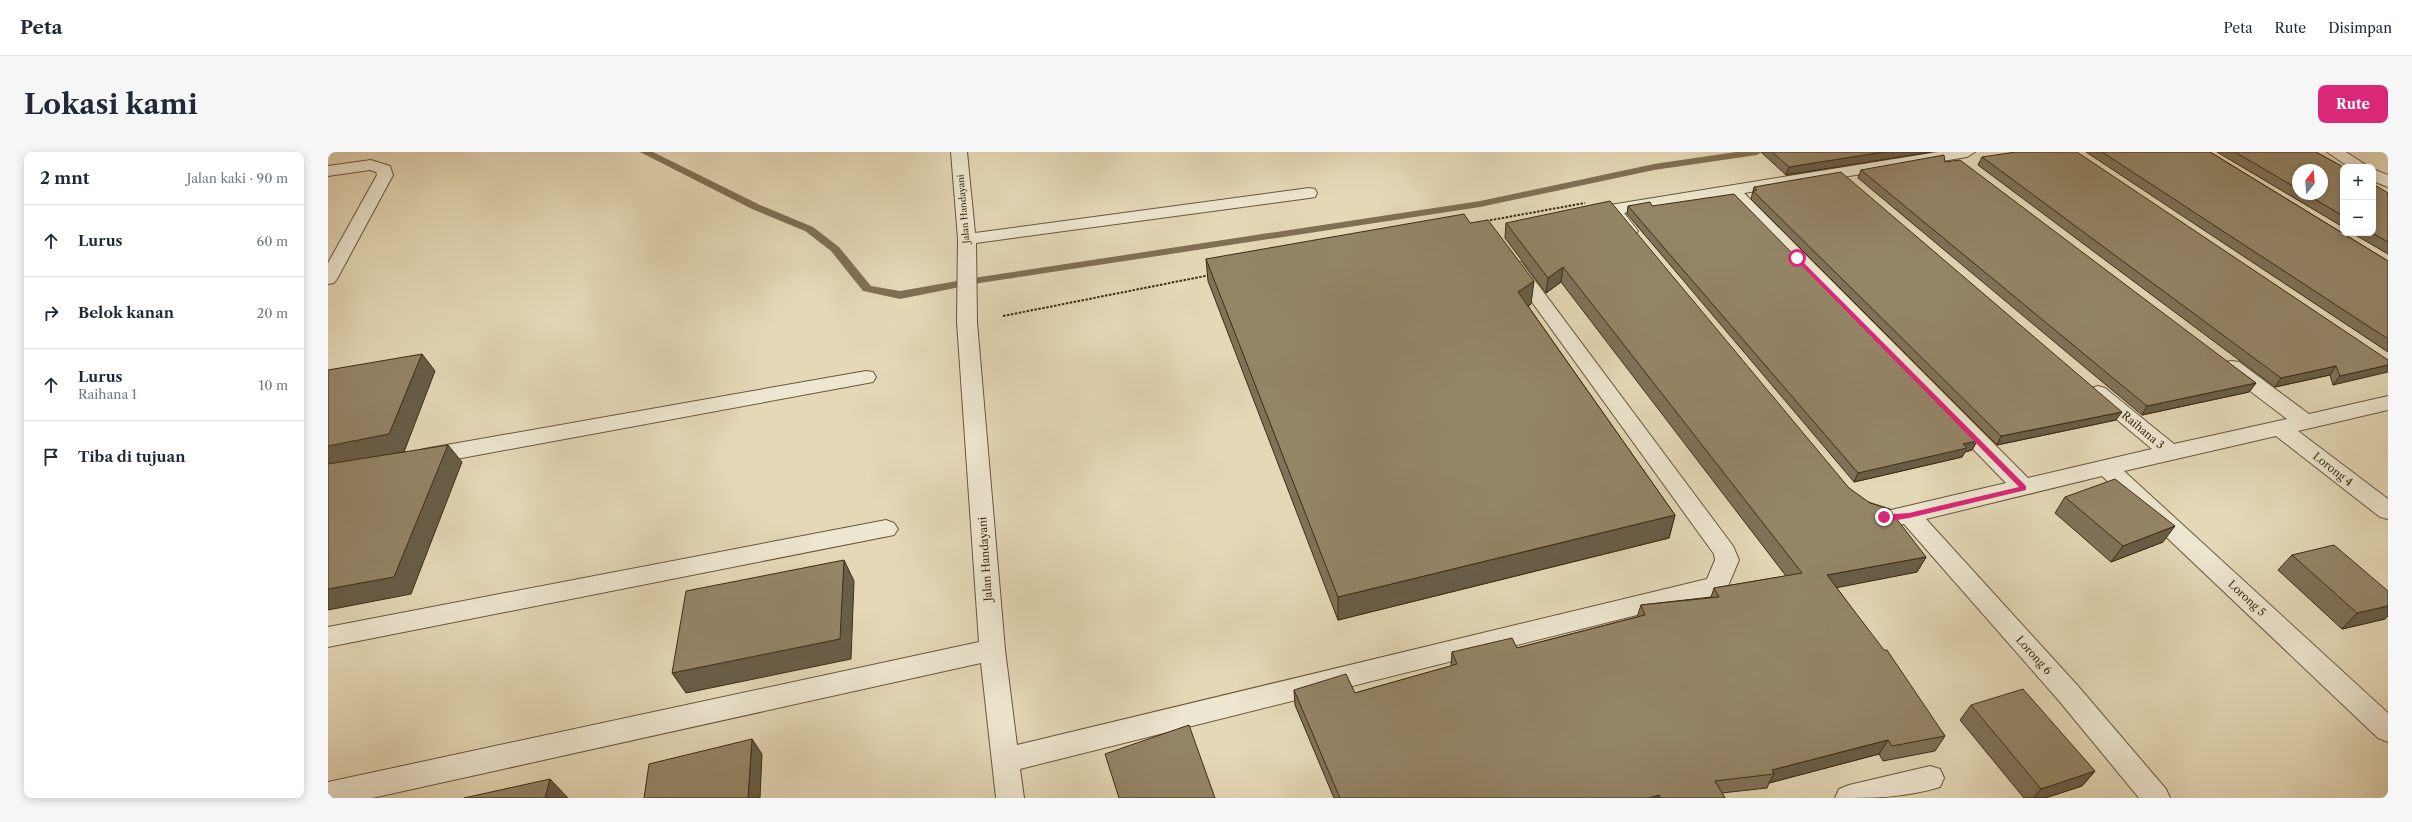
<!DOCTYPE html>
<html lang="id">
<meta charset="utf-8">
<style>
body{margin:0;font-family:"Libre Caslon Text",serif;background:#f6f6f7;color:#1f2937}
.controls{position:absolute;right:12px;top:12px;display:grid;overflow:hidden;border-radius:8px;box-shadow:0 2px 10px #0003}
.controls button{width:36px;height:36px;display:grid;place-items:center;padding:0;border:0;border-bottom:1px solid #e0e1e3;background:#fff;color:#1f2937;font:20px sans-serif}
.compass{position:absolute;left:1964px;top:12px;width:36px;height:36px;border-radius:50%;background:#fff;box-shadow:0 2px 10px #0003;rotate:17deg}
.stop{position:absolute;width:12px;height:12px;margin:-9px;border:3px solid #db2777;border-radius:50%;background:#fff}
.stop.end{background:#db2777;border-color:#fff;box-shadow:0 1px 4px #0008}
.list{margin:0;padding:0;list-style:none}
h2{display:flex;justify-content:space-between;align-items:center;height:52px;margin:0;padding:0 16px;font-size:17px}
h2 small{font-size:13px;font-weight:400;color:#747a83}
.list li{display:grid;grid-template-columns:26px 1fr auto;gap:12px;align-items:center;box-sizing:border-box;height:72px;padding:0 16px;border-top:1px solid #e0e1e3}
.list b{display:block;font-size:15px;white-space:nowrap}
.list p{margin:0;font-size:13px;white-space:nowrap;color:#747a83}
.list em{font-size:13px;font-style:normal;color:#747a83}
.icon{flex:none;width:22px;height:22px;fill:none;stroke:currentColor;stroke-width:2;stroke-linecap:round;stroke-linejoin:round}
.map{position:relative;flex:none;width:2060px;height:646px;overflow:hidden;border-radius:8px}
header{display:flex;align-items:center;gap:24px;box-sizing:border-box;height:56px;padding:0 20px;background:#fff;border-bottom:1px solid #e0e1e3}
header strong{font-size:19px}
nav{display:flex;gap:22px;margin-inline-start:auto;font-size:14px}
.intro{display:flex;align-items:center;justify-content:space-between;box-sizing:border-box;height:96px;padding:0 24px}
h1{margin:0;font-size:28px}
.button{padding:10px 18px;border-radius:8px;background:#db2777;color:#fff;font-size:14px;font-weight:700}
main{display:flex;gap:24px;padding:0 24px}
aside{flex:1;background:#fff;border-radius:8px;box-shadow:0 2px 10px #0003}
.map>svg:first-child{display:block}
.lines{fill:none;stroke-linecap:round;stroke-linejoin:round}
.stream{fill:#807053;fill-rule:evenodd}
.minor-casing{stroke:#68573b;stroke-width:2}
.path{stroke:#3e2c12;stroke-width:2;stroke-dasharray:2.5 1.5;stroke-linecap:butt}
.minor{fill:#ede6d0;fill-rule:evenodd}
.wall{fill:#7f7259;stroke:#3e2c12;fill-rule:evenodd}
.shaded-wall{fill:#685d48;stroke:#3e2c12}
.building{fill:#948567;stroke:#3e2c12}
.route{fill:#db2777}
.labels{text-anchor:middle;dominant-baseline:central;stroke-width:3;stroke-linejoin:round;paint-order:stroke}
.far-street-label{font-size:9px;fill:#3e2c12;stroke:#ede6d0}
.street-label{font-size:11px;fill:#3e2c12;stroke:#ede6d0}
</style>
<header>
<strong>Peta</strong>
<nav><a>Peta</a><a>Rute</a><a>Disimpan</a></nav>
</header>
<div class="intro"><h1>Lokasi kami</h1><a class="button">Rute</a></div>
<main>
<aside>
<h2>2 mnt<small>Jalan kaki · 90 m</small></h2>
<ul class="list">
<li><svg class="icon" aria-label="ahead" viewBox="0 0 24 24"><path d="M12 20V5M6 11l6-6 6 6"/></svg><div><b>Lurus</b></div><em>60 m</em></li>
<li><svg class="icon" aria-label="right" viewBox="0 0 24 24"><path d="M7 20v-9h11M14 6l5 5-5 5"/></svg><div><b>Belok kanan</b></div><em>20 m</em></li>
<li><svg class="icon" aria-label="ahead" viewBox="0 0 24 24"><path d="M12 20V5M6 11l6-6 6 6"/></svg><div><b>Lurus</b><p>Raihana 1</p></div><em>10 m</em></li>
<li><svg class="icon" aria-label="arrive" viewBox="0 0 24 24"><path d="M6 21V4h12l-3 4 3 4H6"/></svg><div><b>Tiba di tujuan</b></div></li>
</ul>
</aside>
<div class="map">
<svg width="2060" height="646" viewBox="0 0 2060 646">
<rect width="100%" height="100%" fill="#e4d8b6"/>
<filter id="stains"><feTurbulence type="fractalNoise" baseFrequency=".005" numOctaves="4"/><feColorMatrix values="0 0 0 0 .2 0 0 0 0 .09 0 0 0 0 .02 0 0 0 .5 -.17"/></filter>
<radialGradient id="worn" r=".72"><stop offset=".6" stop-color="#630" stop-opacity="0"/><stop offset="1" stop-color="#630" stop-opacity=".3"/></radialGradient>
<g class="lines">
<path class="stream" d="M 312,0 L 325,0 L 432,53 L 485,75 L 511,95 L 543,134 L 572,139 L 652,125 L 1152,49 L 1326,12 L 1408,0 L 1434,0 L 1429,3 L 1326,18 L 1152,55 L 652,131 L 572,147 L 535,139 L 503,99 L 477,79 L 424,57 Z"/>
<g class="minor-casing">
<path id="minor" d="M 623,0 L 639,0 L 647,81 L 981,36 L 987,37 L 989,41 L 987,45 L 981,46 L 648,91 L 649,170 L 677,498 L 689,593 L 1379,427 L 1387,408 L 1386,402 L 1178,114 L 1181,110 L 1193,110 L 1405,394 L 1411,408 L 1397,441 L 692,617 L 696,646 L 668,646 L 653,511 L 44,646 L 0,646 L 0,630 L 651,490 L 629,170 L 630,87 Z
M 1610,0 L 1647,0 L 1639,5 L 1416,41 L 1700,326 L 1824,297 L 1763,246 L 1760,241 L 1763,236 L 1770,234 L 1777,236 L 1846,292 L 1959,267 L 1897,220 L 1894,215 L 1897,210 L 1904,209 L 1911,210 L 1981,262 L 2060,244 L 2060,258 L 1970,279 L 2060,347 L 2060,367 L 2052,365 L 1948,284 L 1796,319 L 2060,561 L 2060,590 L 2050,586 L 1774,324 L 1598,367 L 1750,534 L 1838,637 L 1842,646 L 1811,646 L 1732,550 L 1576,372 L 1563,374 L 1531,364 L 1528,358 L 1531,352 L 1539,350 L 1563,358 L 1678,331 L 1399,44 L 1296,61 L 1310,79 L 1307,83 C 1293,86 1286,73 1279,63 L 1282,53 L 1288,52 Z
M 1999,0 L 2018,0 L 2041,15 L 2021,15 Z
M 43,8 L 62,14 L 65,23 L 9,127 L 6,131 L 0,132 L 0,111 L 49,23 L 48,20 L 42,18 L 0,24 L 0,14 Z
M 2045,17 L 2060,23 L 2060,35 L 2045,29 Z
M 538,219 L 545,220 L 548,225 L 545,230 L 96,313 L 88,310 L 85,305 L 88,300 L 96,297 Z
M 558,368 L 566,371 L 570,377 L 566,383 L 0,495 L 0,475 Z
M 1602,614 L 1612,617 L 1616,626 L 1612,635 C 1576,646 1544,646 1507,646 L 1511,637 L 1521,633 Z"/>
</g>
<path class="path" d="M 1158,69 L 1257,51
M 675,164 L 882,123"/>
<use href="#minor" class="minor"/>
</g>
<path class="wall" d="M 1433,0 L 1603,0 L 1458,23 Z
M 1758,0 L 1882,0 L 2060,109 L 2060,200 Z
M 1889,0 L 1988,0 L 2015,15 L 2015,75 ZM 1970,18 L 1994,42 L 1970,42 Z
M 1654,5 L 2060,208 L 2005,233 L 2002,223 L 1947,235 L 1650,13 Z
M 1617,10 L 1928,231 L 1921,240 L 1814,263 L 1530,26 L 1533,18 Z
M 1426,35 L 1788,268 L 1669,293 L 1423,47 Z
M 2060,41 L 2060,102 L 2024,81 L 2045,81 Z
M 1300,54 L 1324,54 L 1649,289 L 1644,298 L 1637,300 L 1634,305 L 1526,330 L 1299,62 Z
M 1178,71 L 1521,336 L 1598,405 L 1589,420 L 1508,435 L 1617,584 L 1607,599 L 1555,609 L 1551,602 L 1441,631 L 1439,636 L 1394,641 L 1397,646 L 1006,646 L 967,553 L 966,538 L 1027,541 L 1123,514 L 1124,500 L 1189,496 L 1309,465 L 1313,453 L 1383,445 L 1386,436 L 1458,424 L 1233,130 L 1218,141 L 1177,86 Z
M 878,107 L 1203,152 L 1200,154 L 1347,363 L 1341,386 L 1010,468 L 880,129 Z
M 1737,345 L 1835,390 L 1783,410 L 1727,361 Z
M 1964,403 L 2057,467 L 2014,477 L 1950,418 Z
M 1643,553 L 1767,619 L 1754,634 L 1717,646 L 1696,646 L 1632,568 Z"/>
<path class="shaded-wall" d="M 1555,0 L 1603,0 L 1458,23 L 1461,15 Z
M 1235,115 L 1233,130 L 1218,141 L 1220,126 Z
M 1206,129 L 1203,152 L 1187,163 L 1190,140 Z
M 94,202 L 107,219 L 76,300 L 0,315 L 0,294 Z
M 2060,213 L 2060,220 L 2005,233 L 2012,224 Z
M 2008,214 L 2002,223 L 1947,235 L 1953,226 Z
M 1928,231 L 1921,240 L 1814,263 L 1819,254 Z
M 1794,260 L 1788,268 L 1669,293 L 1673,284 Z
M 1649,289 L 1644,298 L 1637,300 L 1634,305 L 1526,330 L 1530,321 L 1635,292 Z
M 120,293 L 134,310 L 83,442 L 0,458 L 0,437 Z
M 1347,363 L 1341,386 L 1010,468 L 1010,445 Z
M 1847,374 L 1835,390 L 1783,410 L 1795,394 Z
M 1598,405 L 1589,420 L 1492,439 L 1499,423 Z
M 516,408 L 526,429 L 523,507 L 358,541 L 344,521 Z
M 2060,454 L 2060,464 L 2057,467 L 2014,477 L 2029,461 Z
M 424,587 L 434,602 L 432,646 L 420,646 Z
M 1560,588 L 1551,602 L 1441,631 L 1446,622 L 1444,618 Z
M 1767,619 L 1754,634 L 1717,646 L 1705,646 L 1713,637 Z
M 222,627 L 240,646 L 217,646 Z
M 1331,643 L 1330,646 L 1321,646 Z"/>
<path class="building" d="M 1444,0 L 1555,0 L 1461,15 Z
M 1688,0 L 1749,0 L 2060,208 L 2060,213 L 2012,224 L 2008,214 L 1953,226 L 1654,5 Z
M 1774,0 L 1882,0 L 2060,109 L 2060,187 Z
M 1907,0 L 1988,0 L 2015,15 L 2015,64 L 1978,42 L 1994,42 L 1994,18 L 1970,18 L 1970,37 Z
M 1616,3 L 1617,10 L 1632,8 L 1928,231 L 1819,254 L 1533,18 Z
M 1513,20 L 1794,260 L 1673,284 L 1425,39 L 1429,38 L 1426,35 Z
M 2045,32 L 2060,41 L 2060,90 L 2044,81 L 2045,81 Z
M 1406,42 L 1649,289 L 1635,292 L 1639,296 L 1530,321 L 1300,54 L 1322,50 L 1324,54 Z
M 1282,49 L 1521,336 L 1542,351 L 1561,357 L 1598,405 L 1499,423 L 1556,498 L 1559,498 L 1617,584 L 1564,594 L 1560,588 L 1444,618 L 1446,622 L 1387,629 L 1397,646 L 1333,646 L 1331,643 L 1321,646 L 1012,646 L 966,538 L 1018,522 L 1027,541 L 1129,512 L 1124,500 L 1184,486 L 1189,496 L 1317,463 L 1313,453 L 1391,445 L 1386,436 L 1474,421 L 1235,115 L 1220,126 L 1178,71 Z
M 1136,62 L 1142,71 L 1160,68 L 1206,129 L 1190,140 L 1347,363 L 1010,445 L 878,107 Z
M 94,202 L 61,282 L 0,294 L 0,218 Z
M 120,293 L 66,425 L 0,437 L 0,312 Z
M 1787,327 L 1847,374 L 1795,394 L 1737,345 Z
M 2006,393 L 2060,439 L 2060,454 L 2029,461 L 1964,403 Z
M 516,408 L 512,487 L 344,521 L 358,439 Z
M 1695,537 L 1767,619 L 1713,637 L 1643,553 Z
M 861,573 L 887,646 L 791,646 L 777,602 Z
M 424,587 L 420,646 L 316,646 L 321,612 Z
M 222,627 L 217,646 L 136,646 Z"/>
<path class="route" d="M 1469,104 L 1698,334 L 1698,338 L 1581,366 L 1563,369 L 1554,367 L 1554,363 C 1562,362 1571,362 1581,361 L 1691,335 L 1467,107 Z"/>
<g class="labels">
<g class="far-street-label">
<text transform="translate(635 57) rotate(-95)">Jalan Handayani</text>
</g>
<g class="street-label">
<text transform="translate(1815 278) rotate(40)">Raihana 3</text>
<text transform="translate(2005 317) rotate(38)">Lorong 4</text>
<text transform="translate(657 407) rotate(-94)">Jalan Handayani</text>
<text transform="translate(1919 446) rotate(43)">Lorong 5</text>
<text transform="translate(1706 503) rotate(48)">Lorong 6</text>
</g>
</g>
<rect width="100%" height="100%" filter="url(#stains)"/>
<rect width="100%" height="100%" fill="url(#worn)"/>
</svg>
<div class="controls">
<button>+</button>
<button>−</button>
</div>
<svg class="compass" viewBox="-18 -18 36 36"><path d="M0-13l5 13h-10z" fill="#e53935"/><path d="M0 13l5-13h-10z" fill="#747a83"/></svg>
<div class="stop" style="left:1469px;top:106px"></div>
<div class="stop end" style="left:1556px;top:365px"></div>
</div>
</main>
